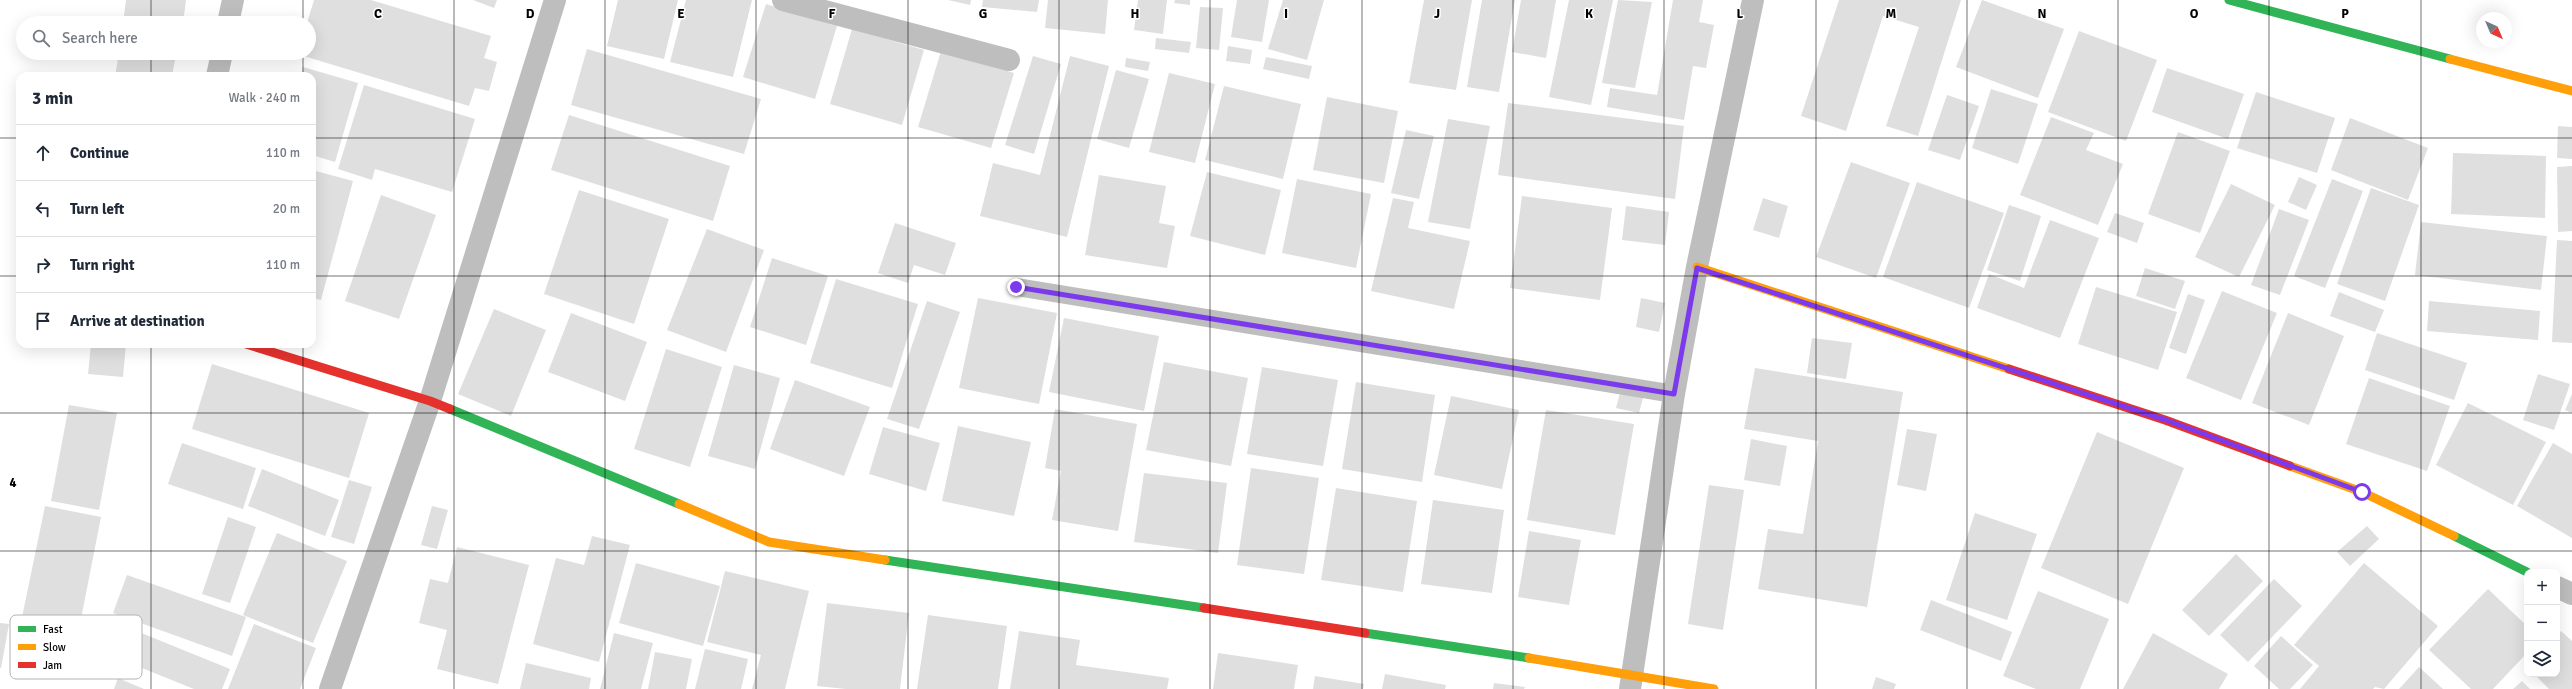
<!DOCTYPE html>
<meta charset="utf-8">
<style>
body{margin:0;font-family:Signika,sans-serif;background:#f2f2f3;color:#1f2937}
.controls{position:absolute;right:12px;bottom:12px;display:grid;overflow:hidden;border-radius:8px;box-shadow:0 4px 16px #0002}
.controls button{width:36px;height:36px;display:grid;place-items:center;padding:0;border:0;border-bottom:1px solid #e0e1e3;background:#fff;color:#1f2937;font:20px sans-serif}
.compass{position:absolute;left:2476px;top:12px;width:36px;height:36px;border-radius:50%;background:#fff;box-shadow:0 4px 16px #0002;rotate:136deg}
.stop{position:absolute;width:12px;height:12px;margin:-9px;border:3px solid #7c3aed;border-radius:50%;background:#fff}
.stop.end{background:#7c3aed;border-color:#fff;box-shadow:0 1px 4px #0008}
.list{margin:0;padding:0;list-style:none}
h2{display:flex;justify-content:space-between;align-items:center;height:52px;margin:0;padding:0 16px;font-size:17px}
h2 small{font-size:13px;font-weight:400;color:#747a83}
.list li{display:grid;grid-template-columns:26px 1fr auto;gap:12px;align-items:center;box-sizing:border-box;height:56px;padding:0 16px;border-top:1px solid #e0e1e3}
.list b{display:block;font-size:15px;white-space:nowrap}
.list em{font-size:13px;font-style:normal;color:#747a83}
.icon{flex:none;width:22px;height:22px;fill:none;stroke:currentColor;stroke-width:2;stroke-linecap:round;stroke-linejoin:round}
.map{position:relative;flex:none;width:2572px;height:689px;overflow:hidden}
.search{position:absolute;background:#fff;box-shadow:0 4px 16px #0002;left:16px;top:16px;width:300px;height:44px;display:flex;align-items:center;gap:10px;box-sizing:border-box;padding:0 14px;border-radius:22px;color:#747a83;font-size:15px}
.panel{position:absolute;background:#fff;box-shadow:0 4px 16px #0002;left:16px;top:72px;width:300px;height:276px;border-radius:12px}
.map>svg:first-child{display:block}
.building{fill:#dfdfdf}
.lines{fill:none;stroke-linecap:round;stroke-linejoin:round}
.lane{stroke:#bebebe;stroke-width:18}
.street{stroke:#bebebe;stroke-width:22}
.fast{stroke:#30b455;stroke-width:9}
.slow{stroke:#ff9f0a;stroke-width:9}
.jam{stroke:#e5322d;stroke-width:9}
.route{stroke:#7c3aed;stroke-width:5}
.grid{fill:none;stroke:#000;stroke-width:1;stroke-opacity:0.55}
.key{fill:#fff;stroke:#b2b2b2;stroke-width:1}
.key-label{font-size:11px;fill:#000}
.grid-label{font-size:13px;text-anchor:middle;font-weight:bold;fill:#000;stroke:#fff;stroke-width:3;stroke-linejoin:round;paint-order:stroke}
</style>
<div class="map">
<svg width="2572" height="689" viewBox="0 0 2572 689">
<rect width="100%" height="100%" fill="#fff"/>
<path class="building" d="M 126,0 L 186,0 L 183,23 L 123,23 Z
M 314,0 L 371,0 L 491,36 L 484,58 L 497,62 L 489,91 L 475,88 L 469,106 L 297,54 L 309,53 L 309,23 L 307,23 Z
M 473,0 L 497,0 L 494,8 Z
M 618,0 L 678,0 L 664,59 L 607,46 Z
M 686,0 L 752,0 L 733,77 L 670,62 Z
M 948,0 L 971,0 L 970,5 Z
M 983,0 L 1039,0 L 1037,12 L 982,7 Z
M 1048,0 L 1108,0 L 1105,34 L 1045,28 Z
M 1138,0 L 1167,0 L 1163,34 L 1134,30 Z
M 1175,0 L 1190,0 L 1190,5 L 1174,3 Z
M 1237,0 L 1269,0 L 1262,42 L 1231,37 Z
M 1283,0 L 1324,0 L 1307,60 L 1268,49 Z
M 1424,0 L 1472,0 L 1456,90 L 1409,83 Z
M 1482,0 L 1515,0 L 1499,92 L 1467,87 Z
M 1521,0 L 1556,0 L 1546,58 L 1512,52 Z
M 1569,0 L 1613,0 L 1591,105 L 1549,97 Z
M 1618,0 L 1652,2 L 1635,88 L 1602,83 Z
M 1673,0 L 1703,0 L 1699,22 L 1714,25 L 1706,68 L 1693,66 L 1684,120 L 1607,107 L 1610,88 L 1657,95 Z
M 1839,0 L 1961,0 L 1918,136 L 1886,126 L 1919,27 L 1883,16 L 1846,131 L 1801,116 Z
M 1982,0 L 2064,29 L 2038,98 L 1956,67 Z
M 766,4 L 837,26 L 815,99 L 743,77 Z
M 1200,7 L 1223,8 L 1219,50 L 1196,48 Z
M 852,29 L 924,50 L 902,125 L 830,104 Z
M 2079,31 L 2157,60 L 2126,141 L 2048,112 Z
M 1156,38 L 1191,42 L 1189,53 L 1155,49 Z
M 1228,46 L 1252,50 L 1250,64 L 1226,61 Z
M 587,49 L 761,99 L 744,154 L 571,105 Z
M 941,51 L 1014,73 L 991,148 L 918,127 Z
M 119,53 L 176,55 L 172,76 L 115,76 Z
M 1033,56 L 1061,64 L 1034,154 L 1005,145 Z
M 1070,56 L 1109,66 L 1067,237 L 980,216 L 993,163 L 1040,175 Z
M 1266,57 L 1312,66 L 1309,79 L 1263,69 Z
M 1126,58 L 1150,62 L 1148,71 L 1125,67 Z
M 303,67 L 358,83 L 335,162 L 312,155 L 312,76 L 301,76 Z
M 2167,68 L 2244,94 L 2228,139 L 2152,112 Z
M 1116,70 L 1149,79 L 1129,148 L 1097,139 Z
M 1169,73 L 1215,84 L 1195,163 L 1149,152 Z
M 364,85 L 475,119 L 452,192 L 375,169 L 372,180 L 338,169 Z
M 1224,86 L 1301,104 L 1283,179 L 1205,160 Z
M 1991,89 L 2038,104 L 2018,164 L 1972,148 Z
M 2256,92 L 2335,118 L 2317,173 L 2237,148 Z
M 1947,95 L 1979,106 L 1960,160 L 1928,150 Z
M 1327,97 L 1398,111 L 1384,183 L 1313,170 Z
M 1508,103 L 1684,126 L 1675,199 L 1498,175 Z
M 569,115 L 730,166 L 713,221 L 551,170 Z
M 2051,117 L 2094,133 L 2086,150 L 2123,164 L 2098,225 L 2020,195 Z
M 2350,118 L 2428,148 L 2408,200 L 2331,170 Z
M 1448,119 L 1490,126 L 1470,229 L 1428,222 Z
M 2558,126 L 2572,127 L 2572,159 L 2557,158 Z
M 1406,130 L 1434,136 L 1419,199 L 1391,193 Z
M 2178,132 L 2230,151 L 2200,233 L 2148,214 Z
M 2453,153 L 2546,156 L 2545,218 L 2451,214 Z
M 1851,162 L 1910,183 L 1876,278 L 1816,257 Z
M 2572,166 L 2572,231 L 2558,232 L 2557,167 Z
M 312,170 L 353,181 L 321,300 L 312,298 Z
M 1207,172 L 1281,190 L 1265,255 L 1190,236 Z
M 1099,175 L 1166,186 L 1159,223 L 1175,226 L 1167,268 L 1085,255 Z
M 2299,177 L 2317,185 L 2306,210 L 2288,202 Z
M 1297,179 L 1371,194 L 1356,268 L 1282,253 Z
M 2332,179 L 2363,191 L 2325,288 L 2294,276 Z
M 1917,182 L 2004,213 L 1969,308 L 1883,277 Z
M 2231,184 L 2275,205 L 2239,277 L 2195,257 Z
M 2371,188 L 2419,205 L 2385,301 L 2337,284 Z
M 579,190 L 669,219 L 634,324 L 544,294 Z
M 381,195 L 436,215 L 399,319 L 345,301 Z
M 1522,196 L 1612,208 L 1600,300 L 1510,288 Z
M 1393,198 L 1414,202 L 1408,228 L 1470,241 L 1454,309 L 1371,291 Z
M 1763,198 L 1788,206 L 1779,238 L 1753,230 Z
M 2009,205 L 2041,216 L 2020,281 L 1987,270 Z
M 1626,206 L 1669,212 L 1665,245 L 1622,240 Z
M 2279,209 L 2309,220 L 2280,295 L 2251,285 Z
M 2115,213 L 2144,223 L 2137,243 L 2107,232 Z
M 2050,220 L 2099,238 L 2060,338 L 1977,308 L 1989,274 L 2024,288 Z
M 2421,222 L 2547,236 L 2541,290 L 2415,275 Z
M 895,223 L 956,243 L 945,275 L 914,265 L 908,283 L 878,273 Z
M 707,229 L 764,250 L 726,352 L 667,330 Z
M 2557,240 L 2572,241 L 2572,343 L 2552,342 Z
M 772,258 L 828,276 L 806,345 L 750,327 Z
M 2145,268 L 2185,281 L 2175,309 L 2136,296 Z
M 836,279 L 918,304 L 892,388 L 810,363 Z
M 2096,287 L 2177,312 L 2158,370 L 2078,344 Z
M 2222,291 L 2277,313 L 2241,400 L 2186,378 Z
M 2339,292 L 2384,310 L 2375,332 L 2330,316 Z
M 2188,294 L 2205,300 L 2186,354 L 2169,348 Z
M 978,298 L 1057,313 L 1039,404 L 959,388 Z
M 1641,298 L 1665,303 L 1659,332 L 1636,327 Z
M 927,301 L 960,312 L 919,429 L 887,419 Z
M 2429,301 L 2540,311 L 2538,340 L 2427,331 Z
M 494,309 L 546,330 L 511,416 L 458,394 Z
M 571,313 L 647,342 L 625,401 L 548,372 Z
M 2288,313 L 2344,336 L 2309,425 L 2252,403 Z
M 1064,318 L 1159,336 L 1144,411 L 1049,392 Z
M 2377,333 L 2467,363 L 2454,400 L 2365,370 Z
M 1812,338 L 1852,343 L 1846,379 L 1807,373 Z
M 91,344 L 126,344 L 123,377 L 88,374 Z
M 666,349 L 722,367 L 690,467 L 634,449 Z
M 1164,362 L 1248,378 L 1231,466 L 1146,450 Z
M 212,364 L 369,413 L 349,478 L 192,429 Z
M 734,365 L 780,378 L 755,469 L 708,456 Z
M 1262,367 L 1338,380 L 1323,466 L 1247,454 Z
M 1755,368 L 1903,392 L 1867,607 L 1758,589 L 1768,529 L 1803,534 L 1818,441 L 1744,429 Z
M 2538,374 L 2570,384 L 2554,430 L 2523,420 Z
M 2369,378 L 2450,406 L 2427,471 L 2346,444 Z
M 795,380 L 870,407 L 844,476 L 770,449 Z
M 1356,382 L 1435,395 L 1422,482 L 1342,469 Z
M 1621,389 L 1644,394 L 1639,413 L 1616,408 Z
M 2572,394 L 2572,413 L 2565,410 Z
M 1451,396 L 1519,410 L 1502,489 L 1434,475 Z
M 2468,403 L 2546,442 L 2513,505 L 2436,465 Z
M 69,405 L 117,413 L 99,510 L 51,501 Z
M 1055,409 L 1137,424 L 1118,531 L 1052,520 L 1061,471 L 1045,468 Z
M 1546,410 L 1634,424 L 1615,535 L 1527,520 Z
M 958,426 L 1031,442 L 1014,516 L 942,501 Z
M 883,427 L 940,443 L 926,491 L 869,474 Z
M 1907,429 L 1937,434 L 1926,491 L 1897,485 Z
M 2097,432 L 2184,468 L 2128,604 L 2041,568 Z
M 1751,439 L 1787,446 L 1780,486 L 1744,480 Z
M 182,443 L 256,468 L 243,509 L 168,484 Z
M 2553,443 L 2572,454 L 2572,538 L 2517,506 Z
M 1251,468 L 1319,478 L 1304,574 L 1237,565 Z
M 262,469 L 339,500 L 325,536 L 248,506 Z
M 1144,473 L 1227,483 L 1218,553 L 1134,542 Z
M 349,480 L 372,487 L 354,544 L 331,537 Z
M 1709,485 L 1744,490 L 1723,630 L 1688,624 Z
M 1336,488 L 1417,501 L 1403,592 L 1321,580 Z
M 1433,500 L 1504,510 L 1492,593 L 1421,584 Z
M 45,506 L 101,517 L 77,639 L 20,627 Z
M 432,506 L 448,510 L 437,549 L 421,545 Z
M 1975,513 L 2037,534 L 2007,620 L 1946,600 Z
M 228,517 L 256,527 L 230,603 L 202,594 Z
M 2367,526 L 2379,539 L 2350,566 L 2337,552 Z
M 1529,531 L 1581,540 L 1569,605 L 1518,597 Z
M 277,533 L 347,561 L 313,643 L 243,615 Z
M 592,536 L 630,545 L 599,662 L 533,644 L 556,558 L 584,565 Z
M 457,547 L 529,565 L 498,684 L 437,669 L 447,630 L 419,623 L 430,579 L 448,583 Z
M 2236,554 L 2263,581 L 2209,636 L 2182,610 Z
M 636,563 L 720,586 L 703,646 L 619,623 Z
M 2364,563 L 2438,626 L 2384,689 L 2375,687 L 2373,689 L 2300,689 L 2319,666 L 2294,645 Z
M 725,571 L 809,591 L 785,689 L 752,689 L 761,655 L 707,642 Z
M 127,575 L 246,617 L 232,656 L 113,613 Z
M 2274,579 L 2302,606 L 2248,662 L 2220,635 Z
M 2488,589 L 2527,626 L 2527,653 L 2493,689 L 2471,689 L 2429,650 Z
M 2038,591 L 2109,619 L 2080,689 L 2036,689 L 2003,676 Z
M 1931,600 L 2012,632 L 2001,661 L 1920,630 Z
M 827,603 L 909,613 L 900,689 L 846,689 L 817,686 Z
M 928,615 L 1007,626 L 998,689 L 917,689 Z
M 0,623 L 9,624 L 1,668 L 0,668 Z
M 254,624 L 316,648 L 300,689 L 228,689 Z
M 134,630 L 230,669 L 222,689 L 194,689 L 122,660 Z
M 1019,631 L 1080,640 L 1076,665 L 1169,678 L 1167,689 L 1010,689 Z
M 2561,631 L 2572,641 L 2572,689 L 2549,689 L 2534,674 L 2557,674 L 2557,635 Z
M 614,633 L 653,643 L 641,689 L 600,689 Z
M 2153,633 L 2228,674 L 2219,689 L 2123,689 Z
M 2281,636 L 2313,665 L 2290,689 L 2279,689 L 2254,666 Z
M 705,649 L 748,659 L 741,689 L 695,689 Z
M 655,652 L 692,659 L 686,689 L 648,689 Z
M 1218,653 L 1298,665 L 1294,689 L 1213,689 Z
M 526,663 L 591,678 L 589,689 L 520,689 Z
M 2419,667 L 2443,689 L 2399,689 Z
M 1385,674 L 1446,685 L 1445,689 L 1382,689 Z
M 1315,676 L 1364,684 L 1363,689 L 1313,689 Z
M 1876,677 L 1896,684 L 1894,689 L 1872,689 Z
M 118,678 L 144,689 L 114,689 Z
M 2522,681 L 2530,689 L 2513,689 Z
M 1494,683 L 1525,687 L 1524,689 L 1493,689 Z"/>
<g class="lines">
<path class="lane" d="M 1016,287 L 1674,394"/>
<path class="street" d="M 783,0 L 1009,60
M 228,23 L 233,0
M 217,76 L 222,53
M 2557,587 L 2572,594
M 330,689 L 430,401 L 555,0
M 1630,689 L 1674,394 L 1697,267 L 1753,0"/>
<path class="fast" d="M 2229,0 L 2450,59
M 450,409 L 679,504
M 2454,536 L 2527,572
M 885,560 L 1204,608
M 1365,633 L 1529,658"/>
<path class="slow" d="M 2450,59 L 2572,91
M 1697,267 L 2009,369
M 2290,466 L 2362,492 L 2454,536
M 679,504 L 769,542 L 885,560
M 1529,658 L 1714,689"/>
<path class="jam" d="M 246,344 L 430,401 L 450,409
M 2009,369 L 2165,420 L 2290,466
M 1204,608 L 1365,633"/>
</g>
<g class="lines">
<path class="route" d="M 1016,287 L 1674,394 L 1697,268 L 2166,420 L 2362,492"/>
</g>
<path class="grid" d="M 151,0 L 151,23M 303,0 L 303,23M 454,0 L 454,689M 605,0 L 605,689M 756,0 L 756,689M 908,0 L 908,689M 1059,0 L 1059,689M 1210,0 L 1210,689M 1362,0 L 1362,689M 1513,0 L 1513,689M 1664,0 L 1664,689M 1816,0 L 1816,689M 1967,0 L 1967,689M 2118,0 L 2118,689M 2269,0 L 2269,689M 2421,0 L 2421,689M 151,53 L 151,76M 303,53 L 303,76M 0,138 L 20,138M 312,138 L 2572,138M 0,276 L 20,276M 312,276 L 2572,276M 151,344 L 151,689M 303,344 L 303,689M 0,413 L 2572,413M 0,551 L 2572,551"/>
<rect x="10" y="615" width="132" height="64" rx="6" class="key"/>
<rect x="18" y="626" width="18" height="6" fill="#30b455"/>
<rect x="18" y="644" width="18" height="6" fill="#ff9f0a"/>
<rect x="18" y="662" width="18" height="6" fill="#e5322d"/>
<g class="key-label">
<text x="43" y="633">Fast</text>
<text x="43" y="651">Slow</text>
<text x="43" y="669">Jam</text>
</g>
<g class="grid-label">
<text x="378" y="18">C</text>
<text x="530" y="18">D</text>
<text x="681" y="18">E</text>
<text x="832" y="18">F</text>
<text x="983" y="18">G</text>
<text x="1135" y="18">H</text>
<text x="1286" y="18">I</text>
<text x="1437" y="18">J</text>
<text x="1589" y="18">K</text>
<text x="1740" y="18">L</text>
<text x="1891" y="18">M</text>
<text x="2042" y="18">N</text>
<text x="2194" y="18">O</text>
<text x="2345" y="18">P</text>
<text x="13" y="487">4</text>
</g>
</svg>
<div class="controls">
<button>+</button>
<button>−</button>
<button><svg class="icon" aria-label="layers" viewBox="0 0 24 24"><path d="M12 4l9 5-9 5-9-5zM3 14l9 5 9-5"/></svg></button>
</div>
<svg class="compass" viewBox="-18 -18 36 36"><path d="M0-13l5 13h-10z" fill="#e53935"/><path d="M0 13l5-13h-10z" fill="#747a83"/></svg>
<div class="stop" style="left:2362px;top:492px"></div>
<div class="stop end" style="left:1016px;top:287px"></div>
<div class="search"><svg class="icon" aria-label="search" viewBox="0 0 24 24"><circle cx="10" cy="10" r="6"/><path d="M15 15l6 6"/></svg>Search here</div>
<section class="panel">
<h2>3 min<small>Walk · 240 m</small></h2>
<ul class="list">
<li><svg class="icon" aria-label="ahead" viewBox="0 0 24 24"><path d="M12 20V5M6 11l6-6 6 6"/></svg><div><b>Continue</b></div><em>110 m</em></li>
<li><svg class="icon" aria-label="left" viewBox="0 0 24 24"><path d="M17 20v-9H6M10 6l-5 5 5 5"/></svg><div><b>Turn left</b></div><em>20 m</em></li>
<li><svg class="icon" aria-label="right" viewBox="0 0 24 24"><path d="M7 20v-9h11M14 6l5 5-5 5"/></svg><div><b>Turn right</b></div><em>110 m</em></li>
<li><svg class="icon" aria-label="arrive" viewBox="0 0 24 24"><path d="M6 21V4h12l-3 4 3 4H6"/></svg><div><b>Arrive at destination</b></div></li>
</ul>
</section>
</div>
